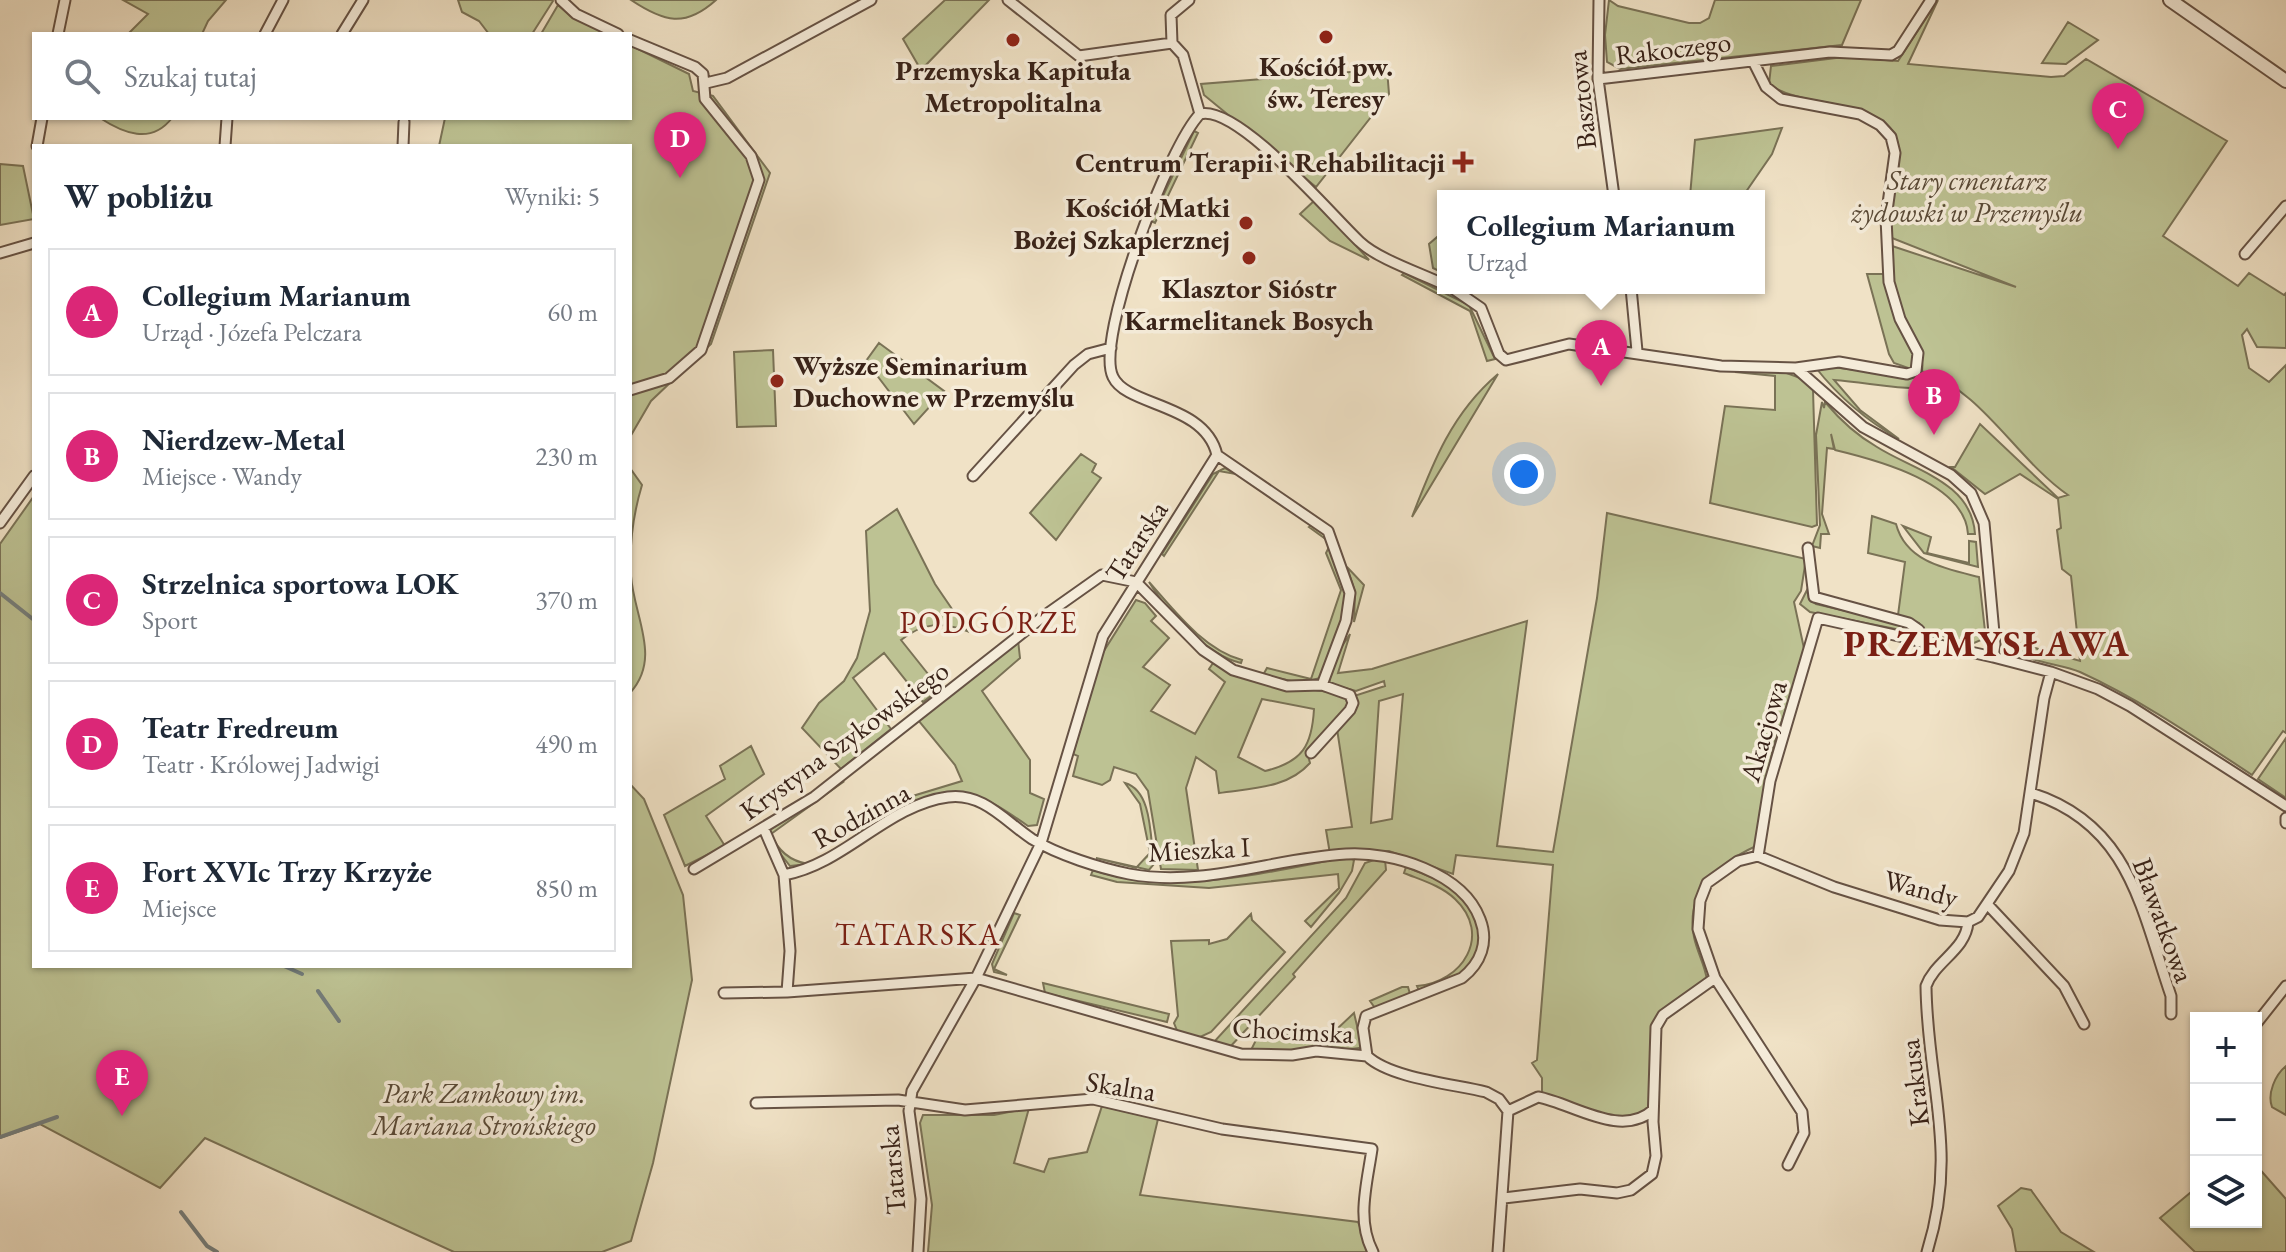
<!DOCTYPE html>
<html lang="pl">
<meta charset="utf-8">
<style>
body{margin:0;font-family:"EB Garamond",serif;background:#f2f2f3;color:#1f2937}
.controls{position:absolute;right:24px;bottom:24px;display:grid;overflow:hidden;border-radius:0px;box-shadow:0 2px 6px #0004}
.controls button{width:72px;height:72px;display:grid;place-items:center;padding:0;border:0;border-bottom:2px solid #e0e1e3;background:#fff;color:#1f2937;font:40px sans-serif}
.you{position:absolute;left:1524px;top:474px;width:28px;height:28px;margin:-20px;border:6px solid #fff;border-radius:50%;background:#1a73e8;box-shadow:0 0 0 12px #1a73e833}
.badge{display:grid;place-items:center;width:52px;height:52px;border-radius:50%;background:#db2777;color:#fff;font-size:26px;font-weight:700}
.pin{position:absolute;translate:-50% -66px;filter:drop-shadow(0 2px 4px #0008)}
.pin::after{content:'';position:absolute;top:42px;width:28px;height:24px;background:inherit;clip-path:polygon(0 0,100% 0,50% 100%)}
.popup{position:absolute;left:1437px;top:190px;width:328px;height:104px;box-sizing:border-box;display:grid;place-content:center;border-radius:0px;background:#fff;filter:drop-shadow(0 2px 6px #0005);font-size:26px;white-space:nowrap;color:#747a83}
.popup b{font-size:30px;color:#1f2937}
.popup::after{content:'';position:absolute;left:50%;top:100%;margin-left:-16px;border:16px solid transparent;border-top-color:#fff}
.list{margin:0;padding:0;list-style:none}
h2{display:flex;justify-content:space-between;align-items:center;height:104px;margin:0;padding:0 32px;font-size:34px}
h2 small{font-size:26px;font-weight:400;color:#747a83}
.list li{display:grid;grid-template-columns:52px 1fr auto;gap:24px;align-items:center;box-sizing:border-box;height:128px;margin:0 16px 16px;padding:0 16px;border:2px solid #e0e1e3;border-radius:0px}
.list b{display:block;font-size:30px;white-space:nowrap}
.list p{margin:0;font-size:26px;white-space:nowrap;color:#747a83}
.list em{font-size:26px;font-style:normal;color:#747a83}
.icon{flex:none;width:44px;height:44px;fill:none;stroke:currentColor;stroke-width:2;stroke-linecap:round;stroke-linejoin:round}
.map{position:relative;flex:none;width:2286px;height:1252px;overflow:hidden}
.search{position:absolute;background:#fff;box-shadow:0 2px 6px #0004;left:32px;top:32px;width:600px;height:88px;display:flex;align-items:center;gap:20px;box-sizing:border-box;padding:0 28px;border-radius:0px;color:#747a83;font-size:30px}
.panel{position:absolute;background:#fff;box-shadow:0 2px 6px #0004;left:32px;top:144px;width:600px;height:824px;border-radius:0px}
.map>svg:first-child{display:block}
.green{fill:#bdc293;stroke:#7a7256;stroke-width:2;fill-rule:evenodd}
.lines{fill:none;stroke-linecap:round;stroke-linejoin:round}
.stream{stroke:#757e7c;stroke-width:4}
.minor-casing{stroke:#665244;stroke-width:13}
.tertiary-casing{stroke:#665244;stroke-width:16}
.minor{stroke:#f5ecda;stroke-width:9}
.tertiary{stroke:#f5ecda;stroke-width:12}
.poi-dot{fill:#8f2418;stroke:#f5ecda;stroke-width:3}
.labels{text-anchor:middle;dominant-baseline:central;stroke-width:7;stroke-linejoin:round;paint-order:stroke}
.street-label{font-size:28px;fill:#382218;stroke:#f5ecda}
.poi-label{font-size:28px;font-weight:bold;fill:#382218;stroke:#f5ecda}
.park-label{font-size:28px;font-style:italic;fill:#594a37;stroke:#f5ecda}
.neighbourhood-label{font-size:30px;letter-spacing:2px;fill:#7a1f14;stroke:#f5ecda}
.district-label{font-size:36px;font-weight:bold;letter-spacing:2px;fill:#7a1f14;stroke:#f5ecda}
</style>
<div class="map">
<svg width="2286" height="1252" viewBox="0 0 2286 1252">
<rect width="100%" height="100%" fill="#f0e2c6"/>
<filter id="stains"><feTurbulence type="fractalNoise" baseFrequency=".0025" numOctaves="4"/><feColorMatrix values="0 0 0 0 .2 0 0 0 0 .09 0 0 0 0 .02 0 0 0 .5 -.17"/></filter>
<radialGradient id="worn" r=".72"><stop offset=".6" stop-color="#630" stop-opacity="0"/><stop offset="1" stop-color="#630" stop-opacity=".3"/></radialGradient>
<path class="green" d="M 123,0 L 226,0 L 208,21 L 202,34 L 128,34 L 148,14 Z
M 458,0 L 552,0 L 553,1 L 532,34 L 489,34 L 479,21 L 462,12 Z
M 631,0 L 716,0 C 685,28 664,22 631,0 Z
M 945,0 L 989,0 L 921,70 L 903,39 Z
M 1609,0 L 1618,6 L 1689,23 L 1700,23 L 1709,18 L 1715,0 L 1861,0 L 1842,45 L 1620,69 L 1607,62 L 1605,35 Z
M 1938,0 L 1908,64 L 2051,77 L 2064,76 L 2086,59 L 2227,141 L 2163,236 L 2238,286 L 2249,273 L 2284,295 L 2286,293 L 2286,348 L 2257,347 L 2247,329 L 2242,335 L 2249,368 L 2269,382 L 2286,365 L 2286,733 L 2283,731 L 2252,775 C 2196,738 2141,700 2080,672 C 2059,663 2020,662 2006,644 L 2003,632 L 2008,632 L 2011,641 L 2080,661 L 2071,576 L 2062,569 L 2057,530 L 2061,528 L 2058,499 L 2020,474 L 1985,494 L 1951,467 L 1955,467 L 1980,424 L 2058,498 L 2068,495 C 2017,460 1982,390 1922,371 C 1925,348 1908,334 1901,313 C 1892,291 1891,268 1889,245 L 2016,287 L 1892,238 C 1885,208 1903,175 1898,145 C 1891,97 1800,109 1769,84 L 1771,66 L 1844,57 L 1898,61 Z
M 558,5 L 571,16 L 608,34 L 541,34 Z
M 2068,22 L 2098,40 L 2066,64 L 2042,63 Z
M 630,45 L 689,74 L 693,91 L 713,96 L 770,173 L 711,344 L 651,401 L 630,437 L 630,146 L 439,146 L 445,118 L 630,118 Z
M 1387,69 L 1389,94 L 1316,187 L 1204,95 L 1201,84 Z
M 100,118 L 172,118 C 151,145 123,133 100,118 Z
M 1782,128 L 1772,154 L 1743,196 L 1690,196 L 1695,140 Z
M 1194,131 L 1198,133 L 1155,223 L 1151,221 Z
M 0,164 L 23,166 L 34,219 L 0,225 Z
M 1315,200 L 1369,260 L 1330,241 L 1300,214 Z
M 1443,232 L 1443,273 L 1433,268 L 1429,244 Z
M 1404,273 L 1469,305 L 1495,359 L 1487,361 L 1470,311 L 1402,275 Z
M 1867,274 L 1885,274 C 1889,312 1912,335 1917,365 L 1911,369 L 1894,363 L 1889,354 Z
M 879,343 L 944,391 L 914,424 L 866,361 Z
M 773,350 L 776,426 L 737,427 L 734,352 Z
M 1824,366 L 1929,379 L 1928,388 C 1896,390 1866,382 1834,380 L 1860,410 L 1899,439 C 1867,421 1839,397 1816,368 Z
M 1778,370 L 1803,379 L 1813,390 L 1817,525 L 1812,527 L 1710,503 L 1725,406 L 1775,410 L 1775,376 L 1735,372 Z
M 1498,374 L 1412,517 C 1433,462 1452,413 1498,374 Z
M 1822,402 L 1824,408 L 1825,402 C 1840,420 1856,435 1877,447 C 1913,470 1972,482 1975,534 L 1968,534 C 1965,483 1877,460 1835,450 L 1831,434 L 1834,449 L 1827,448 L 1822,514 L 1829,534 L 1821,534 L 1820,548 L 1812,546 L 1820,525 L 1816,435 Z
M 1081,454 L 1096,464 L 1092,472 L 1101,478 L 1056,540 L 1030,513 Z
M 630,468 L 642,485 C 633,515 629,545 631,576 C 634,617 662,658 630,693 Z
M 1225,468 L 1236,474 L 1219,471 L 1164,556 L 1162,554 L 1213,474 Z
M 34,496 L 34,966 L 630,966 L 630,784 L 644,799 L 683,895 L 692,980 L 653,1163 L 631,1241 L 602,1252 L 454,1252 L 205,1138 L 160,1188 L 40,1124 L 0,1138 L 0,544 Z
M 897,509 L 935,584 L 967,631 C 941,622 924,622 901,640 L 940,689 L 923,702 L 884,653 L 853,678 L 891,729 L 841,769 L 802,728 L 819,703 L 844,681 L 857,658 L 870,611 L 866,531 Z
M 1607,513 L 1806,559 L 1801,591 L 1794,602 L 1805,653 L 1773,747 L 1756,846 C 1718,864 1685,890 1694,937 C 1697,952 1705,965 1707,980 L 1660,1012 L 1651,1106 C 1620,1133 1577,1100 1542,1094 L 1542,1078 L 1532,1063 L 1537,1060 L 1553,865 L 1456,855 L 1453,874 L 1389,851 L 1330,854 L 1326,830 L 1352,827 L 1337,729 L 1354,696 L 1385,686 L 1384,681 L 1356,691 L 1330,684 C 1326,667 1341,648 1350,634 L 1338,673 L 1372,669 L 1527,621 L 1497,846 L 1553,852 L 1597,598 ZM 1403,694 L 1392,819 L 1371,823 L 1379,701 Z
M 1872,516 L 1896,524 C 1906,562 1946,569 1979,577 L 1985,631 L 1981,640 L 1974,643 L 1925,632 L 1919,623 L 1898,615 L 1905,562 L 1868,553 Z
M 1312,525 C 1331,532 1349,582 1346,602 C 1342,624 1332,647 1325,668 L 1320,678 L 1301,683 L 1263,675 L 1267,668 L 1311,679 L 1341,590 L 1326,553 L 1331,543 L 1309,527 Z
M 1903,526 L 1931,537 L 1927,553 L 1969,563 L 1969,541 L 1976,542 L 1978,567 L 1924,553 Z
M 1347,567 L 1364,585 L 1354,622 L 1355,592 Z
M 1149,582 C 1175,611 1203,649 1242,660 L 1241,663 C 1206,655 1167,612 1149,582 Z
M 1807,590 L 1809,599 L 1816,604 L 1898,623 L 1916,633 L 1810,612 L 1800,604 Z
M 1136,600 L 1145,603 L 1156,616 L 1151,621 L 1169,638 L 1143,667 L 1170,685 L 1151,711 L 1195,734 L 1225,682 L 1209,669 L 1213,663 C 1255,690 1300,684 1347,696 L 1350,704 L 1307,752 L 1310,763 C 1287,789 1251,788 1219,793 L 1216,771 L 1196,757 L 1186,788 L 1198,870 L 1161,869 L 1148,791 L 1136,774 L 1114,767 L 1110,780 L 1102,785 L 1073,776 L 1078,756 L 1073,754 L 1102,654 ZM 1262,699 L 1314,709 C 1312,745 1303,762 1265,771 L 1238,757 Z
M 1018,640 L 1020,658 L 982,691 L 1030,760 L 1030,793 L 1044,799 L 1037,825 L 1028,826 C 986,797 958,778 908,805 C 892,814 875,826 858,831 L 906,798 L 962,781 L 955,765 L 918,720 Z
M 2286,738 L 2286,798 L 2258,779 Z
M 751,746 L 764,774 L 706,816 L 725,846 L 685,866 L 664,815 L 725,779 L 720,766 Z
M 840,781 L 843,782 L 771,834 C 778,851 790,861 808,864 L 790,866 L 775,847 L 770,830 Z
M 1125,783 C 1153,791 1150,839 1154,864 L 1149,870 L 1096,858 L 1136,868 L 1150,853 L 1140,804 Z
M 1348,857 L 1354,860 L 1352,871 L 1339,893 L 1311,927 L 1305,921 L 1339,888 L 1338,874 L 1209,888 L 1117,882 L 1091,875 L 1093,870 C 1174,897 1266,872 1348,857 Z
M 1377,859 L 1385,860 L 1386,870 L 1293,974 L 1295,977 L 1229,1048 L 1213,1043 L 1346,898 L 1365,863 Z
M 1406,867 C 1440,880 1488,899 1479,945 C 1477,955 1469,970 1460,976 C 1449,983 1431,986 1419,991 L 1417,986 C 1462,983 1493,935 1455,899 C 1442,886 1421,880 1404,873 Z
M 1014,913 L 1020,915 L 994,969 L 1007,975 L 994,972 L 992,964 Z
M 1251,914 L 1252,920 L 1285,952 L 1211,1032 L 1198,1038 L 1178,1033 L 1174,1023 L 1178,1016 L 1171,941 L 1209,940 L 1209,944 L 1227,939 Z
M 1043,983 L 1169,1014 L 1167,1022 L 1045,993 Z
M 1402,987 L 1408,987 L 1410,994 L 1375,1008 L 1370,1001 Z
M 1354,1013 L 1362,1047 C 1357,1051 1265,1051 1251,1050 L 1260,1032 L 1315,1038 L 1336,1030 Z
M 2286,1066 L 2286,1115 L 2272,1107 C 2267,1094 2275,1075 2286,1066 Z
M 1102,1106 L 1158,1119 L 1140,1195 L 1358,1222 L 1370,1252 L 928,1252 L 932,1205 L 920,1123 L 923,1115 L 994,1115 L 1029,1108 L 1014,1163 L 1044,1172 L 1049,1159 L 1087,1152 Z
M 2256,1165 L 2286,1199 L 2286,1252 L 2195,1252 L 2160,1218 L 2196,1188 L 2196,1222 L 2256,1222 Z
M 2021,1188 L 2031,1190 L 2061,1232 L 2094,1252 L 2016,1252 L 2012,1229 L 1998,1206 Z"/>
<g class="lines">
<path class="stream" d="M 0,593 L 34,620
M 284,966 L 302,974
M 318,991 L 339,1021
M 0,1137 L 57,1117
M 181,1212 L 207,1246 L 217,1252"/>
<g class="minor-casing">
<path id="minor" d="M 561,0 L 576,14 L 618,34
M 1008,0 L 1079,56 L 1172,43
M 1599,0 L 1598,79 L 1614,196
M 58,34 L 65,0
M 265,34 L 283,0
M 342,34 L 363,0
M 630,40 L 695,67 L 703,74 L 705,99 L 751,156 L 759,180 L 701,350 L 669,378 L 630,390
M 1172,43 L 1183,55 L 1200,114
M 1172,43 L 1171,15 L 1189,0
M 1598,79 L 1830,52 L 1891,55 L 1898,51 L 1931,0
M 706,83 L 727,78 L 871,0
M 1200,114 C 1238,104 1333,217 1360,242 C 1378,259 1420,273 1443,284
M 37,146 L 42,118
M 225,146 L 227,118
M 403,146 L 404,122
M 0,253 L 34,243
M 2245,254 L 2286,206
M 1452,288 L 1481,308 L 1499,354 L 1506,360 L 1569,344 L 1721,366 L 1796,368 L 1839,362 L 1907,374 L 1916,371 L 1918,353 L 1900,319 L 1889,282 L 1886,218 L 1895,153 L 1891,137 L 1880,125 L 1860,114 L 1781,99 L 1766,87 L 1753,61
M 1631,288 L 1637,351
M 1796,368 L 1863,427 L 1951,475 L 1971,493 L 1984,523 L 1995,644 L 1993,657
M 1217,455 L 1328,531 L 1350,593 L 1346,621 L 1322,685
M 973,476 L 1074,365 L 1088,354 L 1111,348
M 0,523 L 34,476
M 1808,548 L 1814,597 L 1909,623 L 1919,630 L 1918,642
M 2031,793 C 2130,824 2141,909 2171,996 L 2171,1014
M 2286,818 L 2286,823
M 764,829 L 784,875 L 790,951 L 787,992
M 1758,856 L 1770,781 L 1818,618 L 1993,657 L 2051,672 L 2098,689 L 2130,706 L 2286,806
M 694,869 L 814,797 L 1044,616 L 1102,575 L 1136,582 L 1203,650 L 1233,670 L 1287,686 L 1322,685 L 1350,695 L 1353,703 L 1350,710 L 1311,753
M 784,875 C 845,864 887,805 948,797 C 983,792 1006,822 1032,839 C 1058,855 1100,868 1129,874 C 1203,888 1274,858 1346,854 C 1392,851 1463,873 1480,919 C 1489,942 1481,963 1462,978 L 1366,1016 L 1363,1028 L 1367,1056
M 1988,905 L 2064,986 L 2084,1024
M 724,993 L 787,992 L 976,978 L 1241,1054 L 1292,1055 L 1316,1051 L 1367,1056 C 1390,1078 1453,1084 1486,1092 L 1499,1099 L 1508,1111
M 2256,1024 L 2286,986
M 756,1103 L 898,1100 L 965,1110 L 1093,1099 L 1222,1129 L 1372,1149 C 1367,1184 1356,1220 1373,1252
M 1508,1111 L 1538,1097 C 1572,1103 1621,1139 1653,1110
M 1788,1165 L 1804,1133 L 1802,1112 L 1715,978 L 1698,929 L 1700,901 L 1707,883 L 1738,861 L 1758,856 L 1834,887 L 1940,920 L 1968,922 L 1978,917 L 2009,871 L 2024,833 L 2044,698 L 2051,672
M 1504,1198 L 1580,1189 L 1617,1193 L 1631,1190 L 1652,1174 L 1656,1156 L 1653,1122 L 1656,1027 L 1663,1015 L 1715,978
M 918,1252 L 921,1199 L 909,1111 L 912,1091 L 976,978 L 1041,843 L 1103,636 L 1217,455 C 1205,403 1127,407 1113,377 C 1094,339 1170,144 1200,114
M 1498,1252 L 1508,1111
M 1927,1252 C 1959,1150 1927,1085 1926,986 C 1935,961 1966,950 1968,922"/>
</g>
<g class="tertiary-casing">
<path id="tertiary" d="M 2170,0 L 2286,81"/>
</g>
<use href="#minor" class="minor"/>
<use href="#tertiary" class="tertiary"/>
</g>
<g class="poi-dot">
<circle cx="1326" cy="37" r="8"/>
<circle cx="1013" cy="40" r="8"/>
<path d="M1459 150h8v8h8v8h-8v8h-8v-8h-8v-8h8z"/>
<circle cx="1246" cy="223" r="8"/>
<circle cx="1249" cy="258" r="8"/>
<circle cx="777" cy="381" r="8"/>
</g>
<g class="labels">
<g class="street-label">
<text transform="translate(1673 48) rotate(-7)">Rakoczego</text>
<text transform="translate(1581 100) rotate(-96)">Basztowa</text>
<text transform="translate(1136 541) rotate(-57)">Tatarska</text>
<text transform="translate(1763 731) rotate(-74)">Akacjowa</text>
<text transform="translate(844 740) rotate(-36)">Krystyna Szykowskiego</text>
<text transform="translate(861 815) rotate(-29)">Rodzinna</text>
<text transform="translate(1199 849) rotate(-3)">Mieszka I</text>
<text transform="translate(1921 888) rotate(15)">Wandy</text>
<text transform="translate(2164 920) rotate(70)">Bławatkowa</text>
<text transform="translate(1293 1030) rotate(3)">Chocimska</text>
<text transform="translate(1914 1083) rotate(-97)">Krakusa</text>
<text transform="translate(1121 1086) rotate(9)">Skalna</text>
<text transform="translate(892 1170) rotate(-95)">Tatarska</text>
</g>
<g class="poi-label">
<text x="1326" y="66">Kościół pw.<tspan x="1326" dy="32">św. Teresy</tspan></text>
<text x="1013" y="70">Przemyska Kapituła<tspan x="1013" dy="32">Metropolitalna</tspan></text>
<text x="1445" y="162" text-anchor="end">Centrum Terapii i Rehabilitacji</text>
<text x="1230" y="207" text-anchor="end">Kościół Matki<tspan x="1230" dy="32">Bożej Szkaplerznej</tspan></text>
<text x="1249" y="288">Klasztor Sióstr<tspan x="1249" dy="32">Karmelitanek Bosych</tspan></text>
<text x="793" y="365" text-anchor="start">Wyższe Seminarium<tspan x="793" dy="32">Duchowne w Przemyślu</tspan></text>
</g>
<g class="park-label">
<text x="1967" y="180">Stary cmentarz<tspan x="1967" dy="32">żydowski w Przemyślu</tspan></text>
<text x="484" y="1093">Park Zamkowy im.<tspan x="484" dy="32">Mariana Strońskiego</tspan></text>
</g>
<g class="neighbourhood-label">
<text x="989" y="622">PODGÓRZE</text>
<text x="918" y="934">TATARSKA</text>
</g>
<g class="district-label">
<text x="1987" y="643">PRZEMYSŁAWA</text>
</g>
</g>
<rect width="100%" height="100%" filter="url(#stains)"/>
<rect width="100%" height="100%" fill="url(#worn)"/>
</svg>
<div class="controls">
<button>+</button>
<button>−</button>
<button><svg class="icon" aria-label="layers" viewBox="0 0 24 24"><path d="M12 4l9 5-9 5-9-5zM3 14l9 5 9-5"/></svg></button>
</div>
<div class="you"></div>
<div class="pin badge" style="left:1601px;top:386px">A</div>
<div class="popup"><b>Collegium Marianum</b>Urząd</div>
<div class="pin badge" style="left:1934px;top:435px">B</div>
<div class="pin badge" style="left:2118px;top:149px">C</div>
<div class="pin badge" style="left:680px;top:178px">D</div>
<div class="pin badge" style="left:122px;top:1116px">E</div>
<div class="search"><svg class="icon" aria-label="search" viewBox="0 0 24 24"><circle cx="10" cy="10" r="6"/><path d="M15 15l6 6"/></svg>Szukaj tutaj</div>
<section class="panel">
<h2>W pobliżu<small>Wyniki: 5</small></h2>
<ul class="list">
<li><span class="badge">A</span><div><b>Collegium Marianum</b><p>Urząd · Józefa Pelczara</p></div><em>60 m</em></li>
<li><span class="badge">B</span><div><b>Nierdzew-Metal</b><p>Miejsce · Wandy</p></div><em>230 m</em></li>
<li><span class="badge">C</span><div><b>Strzelnica sportowa LOK</b><p>Sport</p></div><em>370 m</em></li>
<li><span class="badge">D</span><div><b>Teatr Fredreum</b><p>Teatr · Królowej Jadwigi</p></div><em>490 m</em></li>
<li><span class="badge">E</span><div><b>Fort XVIc Trzy Krzyże</b><p>Miejsce</p></div><em>850 m</em></li>
</ul>
</section>
</div>
